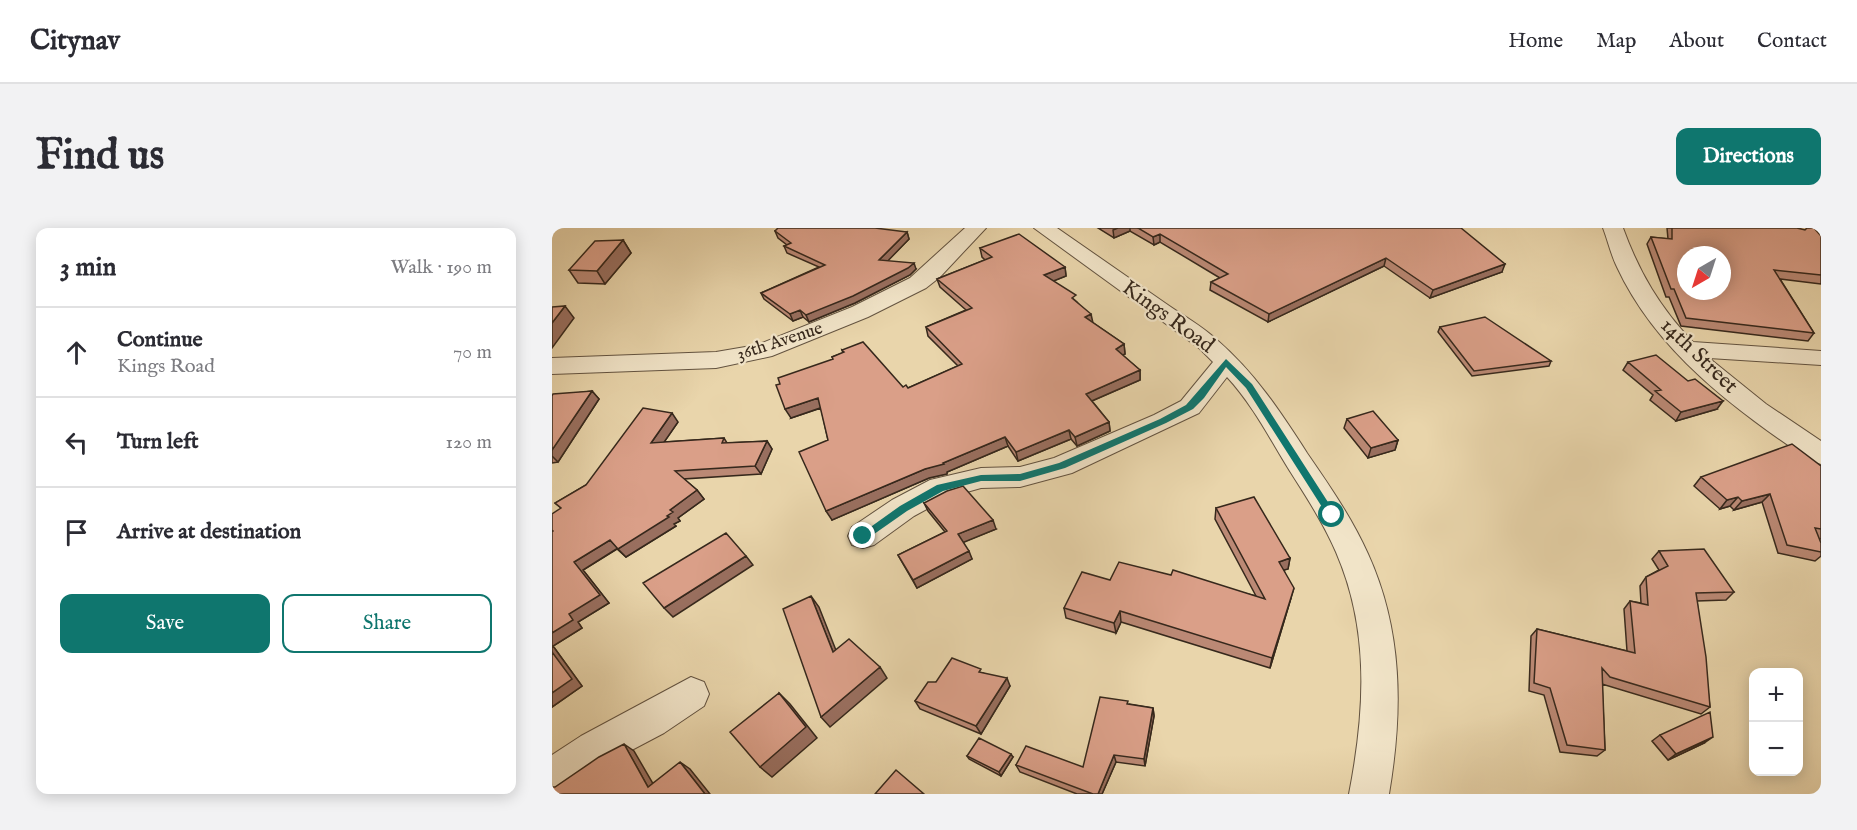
<!DOCTYPE html>
<meta charset="utf-8">
<style>
body{margin:0;font-family:"IM FELL English",serif;background:#f2f2f3;color:#2b2b33}
.controls{position:absolute;right:18px;bottom:18px;display:grid;overflow:hidden;border-radius:12px;box-shadow:0 3px 15px #0003}
.controls button{width:54px;height:54px;display:grid;place-items:center;padding:0;border:0;border-bottom:2px solid #e1e1e2;background:#fff;color:#2b2b33;font:30px sans-serif}
.compass{position:absolute;left:1125px;top:18px;width:54px;height:54px;border-radius:50%;background:#fff;box-shadow:0 3px 15px #0003;rotate:219deg}
.stop{position:absolute;width:18px;height:18px;margin:-14px;border:4px solid #0f766e;border-radius:50%;background:#fff}
.stop.end{background:#0f766e;border-color:#fff;box-shadow:0 2px 6px #0008}
.list{margin:0;padding:0;list-style:none}
h2{display:flex;justify-content:space-between;align-items:center;height:78px;margin:0;padding:0 24px;font-size:26px}
h2 small{font-size:20px;font-weight:400;color:#7c7c81}
.list li{display:grid;grid-template-columns:39px 1fr auto;gap:18px;align-items:center;box-sizing:border-box;height:90px;padding:0 24px;border-top:2px solid #e1e1e2}
.list b{display:block;font-size:22px;white-space:nowrap}
.list p{margin:0;font-size:20px;white-space:nowrap;color:#7c7c81}
.list em{font-size:20px;font-style:normal;color:#7c7c81}
.actions{display:flex;gap:12px;padding:18px 24px}
.actions a{flex:1;padding:14px 0;border:2px solid #0f766e;border-radius:12px;text-align:center;font-size:21px;color:#0f766e}
.actions .main{background:#0f766e;color:#fff}
.icon{flex:none;width:33px;height:33px;fill:none;stroke:currentColor;stroke-width:2;stroke-linecap:round;stroke-linejoin:round}
.map{position:relative;flex:none;width:1269px;height:566px;overflow:hidden;border-radius:12px}
header{display:flex;align-items:center;gap:36px;box-sizing:border-box;height:84px;padding:0 30px;background:#fff;border-bottom:2px solid #e1e1e2}
header strong{font-size:28px}
nav{display:flex;gap:33px;margin-inline-start:auto;font-size:21px}
.intro{display:flex;align-items:center;justify-content:space-between;box-sizing:border-box;height:144px;padding:0 36px}
h1{margin:0;font-size:42px}
.button{padding:15px 27px;border-radius:12px;background:#0f766e;color:#fff;font-size:21px;font-weight:700}
main{display:flex;gap:36px;padding:0 36px}
aside{flex:1;background:#fff;border-radius:12px;box-shadow:0 3px 15px #0003}
.map>svg:first-child{display:block}
.lines{fill:none;stroke-linecap:round;stroke-linejoin:round}
.street-casing{stroke:#635340;stroke-width:2}
.street{fill:#f1e4c8;fill-rule:evenodd}
.wall{fill:#bb8975;stroke:#36281c;stroke-width:1.5}
.shaded-wall{fill:#996f5f;stroke:#36281c;stroke-width:1.5}
.building{fill:#da9f88;stroke:#36281c;stroke-width:1.5;fill-rule:evenodd}
.route{fill:#0f766e}
.labels{text-anchor:middle;dominant-baseline:central;stroke-width:4.5;stroke-linejoin:round;paint-order:stroke}
.far-street-label{font-size:18px;fill:#36281c;stroke:#f1e4c8}
.street-label{font-size:22px;fill:#36281c;stroke:#f1e4c8}
</style>
<header>
<strong>Citynav</strong>
<nav><a>Home</a><a>Map</a><a>About</a><a>Contact</a></nav>
</header>
<div class="intro"><h1>Find us</h1><a class="button">Directions</a></div>
<main>
<aside>
<h2>3 min<small>Walk · 190 m</small></h2>
<ul class="list">
<li><svg class="icon" aria-label="ahead" viewBox="0 0 24 24"><path d="M12 20V5M6 11l6-6 6 6"/></svg><div><b>Continue</b><p>Kings Road</p></div><em>70 m</em></li>
<li><svg class="icon" aria-label="left" viewBox="0 0 24 24"><path d="M17 20v-9H6M10 6l-5 5 5 5"/></svg><div><b>Turn left</b></div><em>120 m</em></li>
<li><svg class="icon" aria-label="arrive" viewBox="0 0 24 24"><path d="M6 21V4h12l-3 4 3 4H6"/></svg><div><b>Arrive at destination</b></div></li>
</ul>
<div class="actions"><a class="main">Save</a><a>Share</a></div>
</aside>
<div class="map">
<svg width="1269" height="566" viewBox="0 0 1269 566">
<rect width="100%" height="100%" fill="#e9d5ab"/>
<filter id="stains"><feTurbulence type="fractalNoise" baseFrequency=".00333" numOctaves="4"/><feColorMatrix values="0 0 0 0 .2 0 0 0 0 .09 0 0 0 0 .02 0 0 0 .5 -.17"/></filter>
<radialGradient id="worn" r=".72"><stop offset=".6" stop-color="#630" stop-opacity="0"/><stop offset="1" stop-color="#630" stop-opacity=".3"/></radialGradient>
<g class="lines">
<g class="street-casing">
<path id="street" d="M 413,0 L 434,0 L 388,49 L 374,60 L 316,89 L 220,128 L 164,140 L 0,146 L 0,130 L 164,124 L 205,117 L 300,79 L 358,50 Z
M 482,0 L 505,0 C 541,25 577,50 613,75 C 630,87 650,98 665,112 C 703,145 728,183 755,225 C 777,257 800,290 816,326 C 851,403 851,483 837,566 L 797,566 C 813,484 818,402 784,324 C 771,294 753,267 736,240 C 717,209 700,176 675,149 L 647,185 L 520,245 L 468,259 L 429,260 L 397,269 L 362,288 L 322,317 L 311,320 L 300,317 L 296,308 L 300,299 L 340,272 L 378,252 L 429,240 L 468,239 L 502,230 L 602,187 L 629,173 L 661,134 L 647,120 Z
M 1051,0 L 1071,0 C 1087,44 1108,80 1141,114 L 1269,123 L 1269,137 L 1157,130 L 1214,176 L 1269,213 L 1269,236 L 1259,233 C 1183,181 1105,125 1065,39 C 1059,27 1056,13 1051,0 Z
M 139,449 L 152,454 L 157,466 L 152,478 L 112,505 L 57,534 L 14,564 L 0,566 L 0,527 L 29,508 Z"/>
</g>
<use href="#street" class="street"/>
</g>
<path class="wall" d="M 546,0 L 903,0 L 950,44 L 878,70 L 832,38 L 716,94 L 658,62 L 659,54 L 668,50 L 608,14 L 602,17 L 578,3 L 562,10 Z
M 1115,0 L 1245,0 L 1269,8 L 1269,56 L 1228,51 L 1262,105 L 1256,113 L 1129,98 L 1117,69 L 1114,69 L 1095,16 L 1099,9 L 1116,11 Z
M 223,3 L 355,4 L 357,11 L 335,33 L 364,41 L 358,47 L 303,75 L 257,94 L 251,89 L 241,93 L 212,71 L 209,65 L 267,39 L 235,25 L 232,18 L 235,17 L 226,10 Z
M 71,12 L 79,25 L 53,56 L 26,55 L 17,42 Z
M 428,20 L 513,39 L 514,48 L 501,53 L 525,74 L 540,94 L 572,116 L 573,126 L 570,127 L 588,142 L 588,152 L 540,173 L 557,194 L 558,203 L 525,218 L 519,211 L 466,233 L 456,218 L 395,244 L 395,246 L 377,250 L 280,292 L 276,212 L 269,180 L 239,190 L 281,131 L 280,129 L 291,125 L 290,122 L 351,159 L 356,160 L 406,138 L 376,108 L 374,99 L 414,82 L 388,59 L 385,51 L 433,32 L 430,29 Z
M 888,99 L 999,133 L 997,138 L 920,148 L 886,104 Z
M 1076,134 L 1165,181 L 1124,193 L 1098,172 L 1101,167 L 1071,142 Z
M 40,163 L 47,171 L 6,234 L 0,235 L 0,168 Z
M 795,191 L 846,212 L 843,222 L 816,230 L 792,200 Z
M 126,194 L 112,214 L 172,210 L 175,215 L 215,213 L 220,221 L 209,246 L 132,251 L 145,262 L 152,271 L 126,290 L 128,293 L 122,296 L 124,298 L 74,329 L 65,321 L 31,342 L 57,375 L 26,394 L 30,400 L 1,418 L 30,458 L 0,479 L 1,303 L 9,280 L 3,275 L 34,257 Z
M 1269,238 L 1269,311 L 1267,311 L 1269,315 L 1269,328 L 1263,333 L 1226,325 L 1210,274 L 1182,282 L 1178,278 L 1168,281 L 1142,258 L 1149,249 Z
M 372,275 L 444,301 L 411,314 L 420,331 L 365,360 L 346,327 L 393,304 L 376,283 Z
M 664,280 L 738,330 L 736,341 L 732,342 L 739,370 L 718,440 L 569,394 L 564,405 L 514,390 L 512,380 L 558,352 L 619,347 L 704,368 L 663,291 Z
M 1107,323 L 1182,364 L 1174,372 L 1145,373 L 1158,479 L 1149,486 L 1050,456 L 1053,522 L 1045,528 L 1008,524 L 992,467 L 977,463 L 979,408 L 985,401 L 1075,423 L 1072,381 L 1078,373 L 1089,375 L 1088,358 L 1094,349 L 1107,342 L 1100,331 Z
M 431,445 L 458,458 L 429,506 L 368,481 L 363,473 L 384,454 Z
M 577,476 L 601,480 L 602,488 L 593,538 L 564,534 L 550,566 L 525,566 L 468,544 L 464,537 L 531,539 Z
M 1108,507 L 1152,515 L 1116,532 L 1100,513 Z
M 415,528 L 461,529 L 449,548 L 417,531 Z"/>
<path class="shaded-wall" d="M 566,0 L 578,0 L 578,3 L 562,10 L 561,2 Z
M 355,4 L 357,11 L 330,39 L 327,32 Z
M 608,6 L 608,14 L 602,17 L 601,9 Z
M 71,12 L 79,25 L 53,56 L 45,43 Z
M 834,30 L 832,38 L 716,94 L 717,86 Z
M 362,35 L 364,41 L 358,47 L 303,75 L 257,94 L 254,87 Z
M 953,36 L 950,44 L 878,70 L 881,62 Z
M 513,39 L 514,48 L 494,56 L 492,47 Z
M 13,78 L 22,90 L 0,120 L 0,95 Z
M 248,82 L 251,89 L 241,93 L 238,86 Z
M 539,86 L 541,95 L 533,89 Z
M 572,116 L 573,126 L 564,130 L 564,121 Z
M 588,142 L 588,152 L 535,175 L 534,166 Z
M 40,163 L 47,171 L 6,234 L 0,228 L 0,222 Z
M 266,170 L 271,179 L 239,190 L 233,181 Z
M 1171,173 L 1165,181 L 1124,193 L 1129,184 Z
M 120,185 L 126,194 L 106,223 L 99,215 Z
M 557,194 L 558,203 L 525,218 L 523,209 Z
M 517,202 L 519,211 L 466,233 L 464,224 Z
M 453,209 L 456,218 L 395,244 L 395,246 L 377,250 L 280,292 L 274,283 L 373,241 L 391,235 Z
M 846,212 L 843,222 L 816,230 L 819,220 Z
M 215,213 L 220,221 L 209,246 L 203,238 Z
M 145,262 L 152,271 L 126,290 L 128,293 L 122,296 L 124,298 L 74,329 L 66,321 L 115,288 L 118,282 Z
M 1218,266 L 1210,274 L 1182,282 L 1190,273 Z
M 1186,269 L 1178,278 L 1168,281 L 1175,272 Z
M 441,292 L 444,301 L 410,315 L 406,306 Z
M 58,312 L 66,320 L 31,342 L 57,375 L 26,394 L 30,400 L 1,418 L 30,458 L 0,479 L 0,405 L 17,386 L 22,334 Z
M 417,323 L 420,331 L 365,360 L 361,352 Z
M 194,328 L 201,337 L 121,389 L 112,380 Z
M 738,330 L 736,341 L 725,344 L 727,334 Z
M 742,360 L 718,440 L 720,430 Z
M 259,368 L 267,379 L 289,435 L 281,424 Z
M 568,383 L 569,394 L 564,405 L 562,395 Z
M 328,439 L 335,450 L 278,499 L 269,489 Z
M 455,450 L 458,458 L 429,506 L 424,498 Z
M 227,465 L 238,476 L 265,510 L 220,549 L 208,539 Z
M 601,480 L 602,488 L 593,538 L 592,531 Z
M 1161,509 L 1152,515 L 1116,532 L 1124,526 Z
M 72,516 L 82,523 L 107,566 L 96,559 Z
M 459,526 L 461,529 L 449,548 L 447,544 Z
M 562,527 L 564,534 L 550,566 L 546,566 Z
M 128,534 L 138,541 L 158,566 L 153,566 Z"/>
<path class="building" d="M 226,0 L 323,0 L 355,4 L 327,32 L 362,35 L 356,40 L 301,68 L 254,87 L 248,82 L 238,86 L 209,65 L 273,37 L 232,18 L 239,15 L 223,3 Z
M 586,0 L 909,0 L 953,36 L 881,62 L 834,30 L 717,86 L 659,54 L 676,46 L 608,6 L 601,9 Z
M 1120,0 L 1245,0 L 1253,2 L 1255,0 L 1262,0 L 1269,8 L 1269,47 L 1222,42 L 1262,105 L 1134,90 L 1122,61 L 1119,61 L 1099,9 L 1120,11 ZM 1134,27 L 1170,27 L 1170,63 L 1134,63 Z
M 467,6 L 513,39 L 492,47 L 524,67 L 520,70 L 539,86 L 533,89 L 572,116 L 564,121 L 588,142 L 534,166 L 557,194 L 523,209 L 517,202 L 464,224 L 453,209 L 391,235 L 392,236 L 373,241 L 274,283 L 247,224 L 276,212 L 266,170 L 233,181 L 224,157 L 228,156 L 226,150 L 281,131 L 280,129 L 292,124 L 290,122 L 311,114 L 351,159 L 354,157 L 356,160 L 410,136 L 374,99 L 420,80 L 385,51 L 440,29 L 428,20 Z
M 71,12 L 45,43 L 17,42 L 43,13 Z
M 13,78 L 0,95 L 0,79 Z
M 933,89 L 999,133 L 922,143 L 888,99 Z
M 1104,127 L 1136,153 L 1143,151 L 1171,173 L 1129,184 L 1103,163 L 1109,162 L 1076,134 Z
M 40,163 L 0,222 L 0,168 L 1,166 Z
M 91,180 L 120,185 L 99,215 L 172,210 L 170,215 L 215,213 L 203,238 L 123,243 L 145,262 L 118,282 L 121,284 L 115,288 L 117,289 L 66,321 L 58,312 L 22,334 L 48,367 L 17,386 L 21,392 L 0,405 L 0,304 L 1,303 L 0,302 L 0,286 L 9,280 L 3,275 L 34,257 Z
M 821,183 L 846,212 L 819,220 L 795,191 Z
M 1240,216 L 1269,238 L 1269,301 L 1263,300 L 1269,315 L 1269,324 L 1235,317 L 1218,266 L 1190,273 L 1186,269 L 1175,272 L 1149,249 Z
M 411,258 L 441,292 L 406,306 L 417,323 L 361,352 L 346,327 L 395,303 L 372,275 L 395,263 Z
M 702,269 L 738,330 L 727,334 L 742,360 L 720,430 L 568,383 L 562,395 L 512,380 L 530,344 L 558,352 L 567,334 L 619,347 L 621,342 L 713,371 L 664,280 Z
M 174,305 L 194,328 L 112,380 L 91,355 Z
M 1152,321 L 1182,364 L 1144,365 L 1154,429 L 1158,479 L 1058,449 L 1050,440 L 1053,522 L 1015,517 L 998,460 L 982,455 L 985,401 L 1083,425 L 1078,373 L 1096,377 L 1094,349 L 1116,338 L 1107,323 Z
M 259,368 L 281,424 L 297,411 L 328,439 L 269,489 L 231,381 Z
M 0,424 L 20,451 L 0,465 Z
M 400,430 L 429,441 L 427,444 L 455,450 L 424,498 L 363,473 L 376,454 L 384,454 Z
M 227,465 L 254,499 L 208,539 L 178,504 Z
M 548,469 L 576,473 L 575,476 L 601,480 L 592,531 L 562,527 L 546,566 L 541,566 L 464,537 L 474,518 L 531,539 Z
M 1158,484 L 1161,509 L 1124,526 L 1108,507 Z
M 427,510 L 459,526 L 447,544 L 415,528 Z
M 72,516 L 96,559 L 128,534 L 153,566 L 0,566 L 0,559 L 3,559 L 47,529 Z
M 344,542 L 372,566 L 323,566 Z"/>
<path class="route" d="M 674,131 L 700,156 L 783,285 L 783,290 L 777,290 L 694,160 L 674,139 L 652,170 L 641,181 L 614,195 L 513,240 L 468,253 L 429,253 L 391,263 L 355,283 L 315,311 L 311,312 L 306,308 L 348,278 L 385,257 L 429,247 L 468,246 L 507,235 L 608,191 L 634,177 Z"/>
<g class="labels">
<g class="far-street-label">
<text transform="translate(228 114) rotate(-18)">36th Avenue</text>
</g>
<g class="street-label">
<text transform="translate(616 89) rotate(36)">Kings Road</text>
<text transform="translate(1147 128) rotate(44)">14th Street</text>
</g>
</g>
<rect width="100%" height="100%" filter="url(#stains)"/>
<rect width="100%" height="100%" fill="url(#worn)"/>
</svg>
<div class="controls">
<button>+</button>
<button>−</button>
</div>
<svg class="compass" viewBox="-18 -18 36 36"><path d="M0-13l5 13h-10z" fill="#e53935"/><path d="M0 13l5-13h-10z" fill="#7c7c81"/></svg>
<div class="stop" style="left:780px;top:287px"></div>
<div class="stop end" style="left:311px;top:308px"></div>
</div>
</main>
